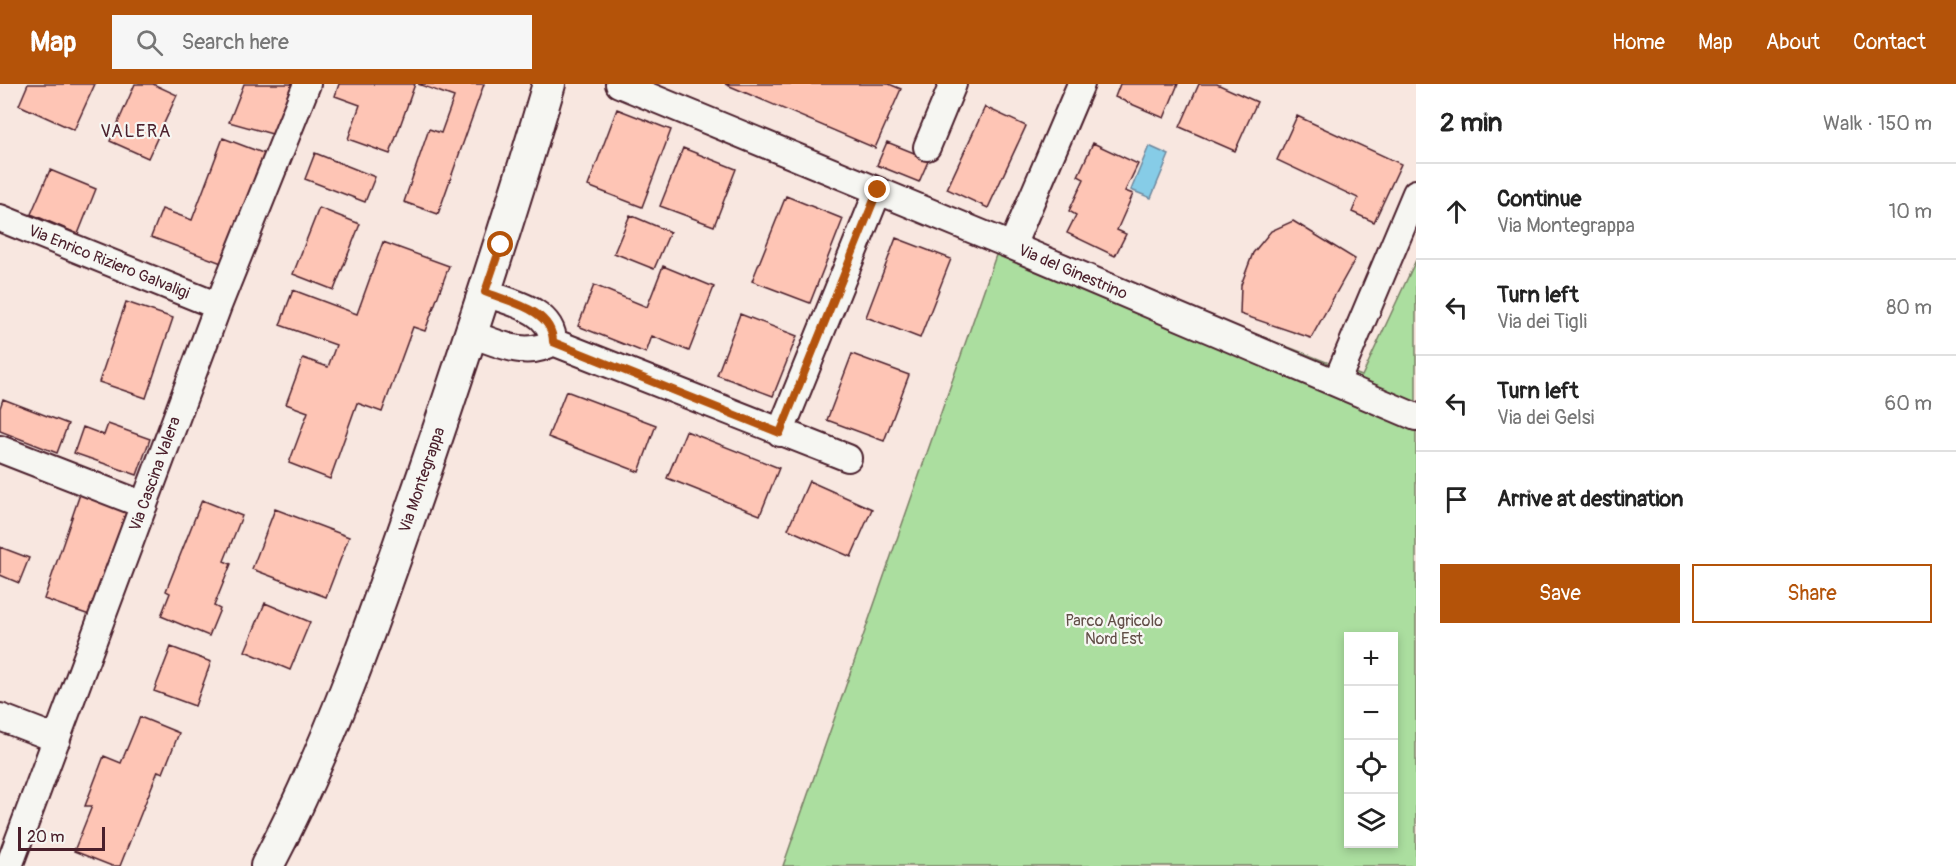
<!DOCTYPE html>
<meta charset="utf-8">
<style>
body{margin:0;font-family:Pangolin,sans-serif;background:#f6f6f6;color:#222}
.controls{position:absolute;right:18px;bottom:18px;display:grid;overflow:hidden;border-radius:0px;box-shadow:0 3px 9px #0003}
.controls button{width:54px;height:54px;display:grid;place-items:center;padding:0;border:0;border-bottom:2px solid #e0e0e0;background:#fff;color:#222;font:30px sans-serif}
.scale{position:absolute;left:18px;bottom:15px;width:87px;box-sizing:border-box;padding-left:6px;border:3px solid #4a1f2b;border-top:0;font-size:16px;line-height:21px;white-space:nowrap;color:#4a1f2b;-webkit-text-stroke:4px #f6f6f2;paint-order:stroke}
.stop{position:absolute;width:18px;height:18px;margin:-14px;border:4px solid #b45309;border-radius:50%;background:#fff}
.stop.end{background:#b45309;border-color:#fff;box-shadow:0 2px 6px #0008}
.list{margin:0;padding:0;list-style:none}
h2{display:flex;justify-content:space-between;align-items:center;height:78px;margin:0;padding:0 24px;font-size:26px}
h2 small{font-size:20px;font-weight:400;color:#767676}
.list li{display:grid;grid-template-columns:39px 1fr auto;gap:18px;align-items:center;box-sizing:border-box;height:96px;padding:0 24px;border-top:2px solid #e0e0e0}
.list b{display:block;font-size:22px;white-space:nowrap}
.list p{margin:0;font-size:20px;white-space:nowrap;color:#767676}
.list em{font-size:20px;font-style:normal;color:#767676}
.actions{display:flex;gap:12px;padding:18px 24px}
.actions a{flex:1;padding:14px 0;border:2px solid #b45309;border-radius:0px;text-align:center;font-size:21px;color:#b45309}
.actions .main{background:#b45309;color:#fff}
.icon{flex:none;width:33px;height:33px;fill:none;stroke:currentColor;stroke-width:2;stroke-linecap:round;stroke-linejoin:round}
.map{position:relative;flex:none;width:1416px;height:782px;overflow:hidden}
header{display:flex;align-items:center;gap:36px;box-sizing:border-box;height:84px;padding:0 30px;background:#b45309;color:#fff}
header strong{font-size:28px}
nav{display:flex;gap:33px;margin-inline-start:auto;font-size:21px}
.search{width:420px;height:54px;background:#f6f6f6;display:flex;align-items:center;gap:15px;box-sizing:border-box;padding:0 21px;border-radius:0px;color:#767676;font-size:22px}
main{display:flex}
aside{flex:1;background:#fff}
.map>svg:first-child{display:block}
.green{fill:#abde9f;stroke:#7a7e65;stroke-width:1.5;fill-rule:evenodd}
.water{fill:#86cce7;stroke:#6e879c;stroke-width:1.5}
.building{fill:#fec5b5;stroke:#4a1f2b;stroke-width:1.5}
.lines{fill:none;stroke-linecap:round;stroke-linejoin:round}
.minor-casing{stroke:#4a1f2b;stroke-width:30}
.tertiary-casing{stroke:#4a1f2b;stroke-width:36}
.minor{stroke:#f6f6f2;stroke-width:26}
.tertiary{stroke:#f6f6f2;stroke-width:32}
.route{stroke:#b45309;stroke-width:8}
.labels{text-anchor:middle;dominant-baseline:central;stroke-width:4.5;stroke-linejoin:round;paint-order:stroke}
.street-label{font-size:16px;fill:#4a1f2b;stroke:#f6f6f2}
.park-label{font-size:16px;fill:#624f48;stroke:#f6f6f2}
.neighbourhood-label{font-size:18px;letter-spacing:1.5px;fill:#4a1f2b;stroke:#f6f6f2}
</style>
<header>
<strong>Map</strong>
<div class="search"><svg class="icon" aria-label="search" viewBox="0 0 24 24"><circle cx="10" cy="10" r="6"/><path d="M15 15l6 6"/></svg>Search here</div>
<nav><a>Home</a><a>Map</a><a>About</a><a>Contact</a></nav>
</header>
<main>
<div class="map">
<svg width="1416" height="782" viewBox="0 0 1416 782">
<rect width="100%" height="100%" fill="#f8e7e0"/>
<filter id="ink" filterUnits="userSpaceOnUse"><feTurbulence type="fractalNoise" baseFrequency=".0167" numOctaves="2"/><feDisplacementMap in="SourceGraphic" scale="12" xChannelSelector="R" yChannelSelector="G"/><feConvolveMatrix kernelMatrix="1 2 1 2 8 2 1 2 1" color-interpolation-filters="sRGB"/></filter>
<g filter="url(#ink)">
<path class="green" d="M 1003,151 L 1362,292 L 1416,176 L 1416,782 L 783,782 ZM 1348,552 L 1394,552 L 1394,760 L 1348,760 Z"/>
<path class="water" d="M 1149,62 L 1169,71 L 1151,114 L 1131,106 Z"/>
<path class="building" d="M 28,0 L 95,0 L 74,46 L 19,21 Z
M 135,0 L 153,0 L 177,11 L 148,74 L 110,57 Z
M 244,0 L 295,0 L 276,51 L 229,38 Z
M 339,0 L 415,0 L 390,70 L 348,55 L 360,21 L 335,12 Z
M 418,0 L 484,0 L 438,130 L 404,118 L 429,45 L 441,49 L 454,13 Z
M 725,0 L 889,0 L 901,5 L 875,64 Z
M 1120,0 L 1178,0 L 1164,34 L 1115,13 Z
M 1199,0 L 1217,0 L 1257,18 L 1235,67 L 1180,43 Z
M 985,23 L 1026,42 L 988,124 L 947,105 Z
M 617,25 L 671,46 L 642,123 L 588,102 Z
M 1297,32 L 1401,80 L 1374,138 L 1352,128 L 1358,114 L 1277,76 Z
M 223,54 L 268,71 L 227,181 L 151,153 L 162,125 L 192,136 Z
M 887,58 L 929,75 L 919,98 L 877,81 Z
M 1093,59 L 1138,80 L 1125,107 L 1133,110 L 1117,146 L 1126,150 L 1115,172 L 1067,149 L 1076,131 L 1069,127 L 1084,95 L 1078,92 Z
M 683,64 L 736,85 L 714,142 L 660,122 Z
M 315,69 L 375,93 L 365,118 L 305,95 Z
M 50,86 L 96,105 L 78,150 L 31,130 Z
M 786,112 L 843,135 L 810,219 L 752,197 Z
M 319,124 L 360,140 L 334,206 L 293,190 Z
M 630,131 L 670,148 L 654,185 L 614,169 Z
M 1293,137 L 1355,175 L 1311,254 L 1240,230 L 1241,201 L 1253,169 L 1271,147 Z
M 896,154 L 951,175 L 920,254 L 866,233 Z
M 383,158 L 449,182 L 425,247 L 413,243 L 382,328 L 357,319 L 330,395 L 289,379 L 308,328 L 286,320 L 303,274 L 328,283 L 336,261 L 280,241 L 293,206 L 357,230 Z
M 663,182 L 714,203 L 689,267 L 652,252 L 646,269 L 578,242 L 594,201 L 647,223 Z
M 126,218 L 173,234 L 146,314 L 99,298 Z
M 740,230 L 797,252 L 773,312 L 717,291 Z
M 852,270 L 909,291 L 884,357 L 827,336 Z
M 566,307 L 656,341 L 639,388 L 548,353 Z
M 3,315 L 68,340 L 57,369 L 0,347 L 0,324 Z
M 108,340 L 150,355 L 137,391 L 74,369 L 83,343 L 104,351 Z
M 686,347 L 779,384 L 760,431 L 667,394 Z
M 809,397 L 872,425 L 851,473 L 788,445 Z
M 80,410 L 131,428 L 95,533 L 44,515 Z
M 202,416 L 242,432 L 224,477 L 231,480 L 214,522 L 220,525 L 209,552 L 161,532 L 170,509 L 166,507 Z
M 275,425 L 349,453 L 326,513 L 252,485 Z
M 0,463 L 29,474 L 19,499 L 0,491 Z
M 265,519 L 310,538 L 290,586 L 245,567 Z
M 171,563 L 211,578 L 195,622 L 154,607 Z
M 140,633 L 179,649 L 163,689 L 158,687 L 120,782 L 112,782 L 74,767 L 92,722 L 85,722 L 104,672 L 121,679 Z"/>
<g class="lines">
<g class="minor-casing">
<path id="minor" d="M 619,0 L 1012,162 L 1416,333
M 927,63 L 953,0
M 0,134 L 218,222
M 1012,162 L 1081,0
M 471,250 C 498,259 526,275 553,258 C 553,226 510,218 485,209
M 553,258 L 848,374
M 1336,299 L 1416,109
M 780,349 L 878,107
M 0,365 L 144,421
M 0,633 L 57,655
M 9,782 L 218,222 L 307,0"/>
</g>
<g class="tertiary-casing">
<path id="tertiary" d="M 267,782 C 333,657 378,523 424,390 C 468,260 511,131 549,0"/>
</g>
<use href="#minor" class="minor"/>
<use href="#tertiary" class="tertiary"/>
</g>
</g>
<g class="lines" filter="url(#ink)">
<path class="route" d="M 501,161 L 485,208 C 510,218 553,226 553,258 L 780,349 L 878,106"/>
</g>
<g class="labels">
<g class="street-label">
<text transform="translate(109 178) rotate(22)">Via Enrico Riziero Galvaligi</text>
<text transform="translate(1073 188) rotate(23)">Via del Ginestrino</text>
<text transform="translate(155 390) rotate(-70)">Via Cascina Valera</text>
<text transform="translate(422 396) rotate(-71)">Via Montegrappa</text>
</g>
<g class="park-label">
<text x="1114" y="537">Parco Agricolo<tspan x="1114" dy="18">Nord Est</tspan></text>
</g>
<g class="neighbourhood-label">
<text x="136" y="47">VALERA</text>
</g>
</g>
</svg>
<div class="controls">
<button>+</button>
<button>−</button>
<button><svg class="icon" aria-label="locate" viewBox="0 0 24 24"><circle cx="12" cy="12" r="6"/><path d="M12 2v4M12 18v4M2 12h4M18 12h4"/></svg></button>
<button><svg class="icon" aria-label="layers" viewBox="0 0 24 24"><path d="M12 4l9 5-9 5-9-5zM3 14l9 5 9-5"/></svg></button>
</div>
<div class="scale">20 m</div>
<div class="stop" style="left:501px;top:161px"></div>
<div class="stop end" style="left:878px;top:106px"></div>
</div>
<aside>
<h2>2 min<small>Walk · 150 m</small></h2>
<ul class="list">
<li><svg class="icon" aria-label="ahead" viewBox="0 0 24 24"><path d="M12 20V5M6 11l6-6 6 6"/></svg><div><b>Continue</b><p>Via Montegrappa</p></div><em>10 m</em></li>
<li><svg class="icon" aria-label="left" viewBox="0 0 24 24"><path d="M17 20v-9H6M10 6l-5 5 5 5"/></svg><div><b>Turn left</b><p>Via dei Tigli</p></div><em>80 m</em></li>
<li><svg class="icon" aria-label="left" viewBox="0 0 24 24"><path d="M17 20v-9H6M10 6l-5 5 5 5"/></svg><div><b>Turn left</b><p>Via dei Gelsi</p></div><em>60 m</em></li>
<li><svg class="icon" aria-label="arrive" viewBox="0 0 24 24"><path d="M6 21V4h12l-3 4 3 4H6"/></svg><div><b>Arrive at destination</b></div></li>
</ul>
<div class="actions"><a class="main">Save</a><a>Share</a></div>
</aside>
</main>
